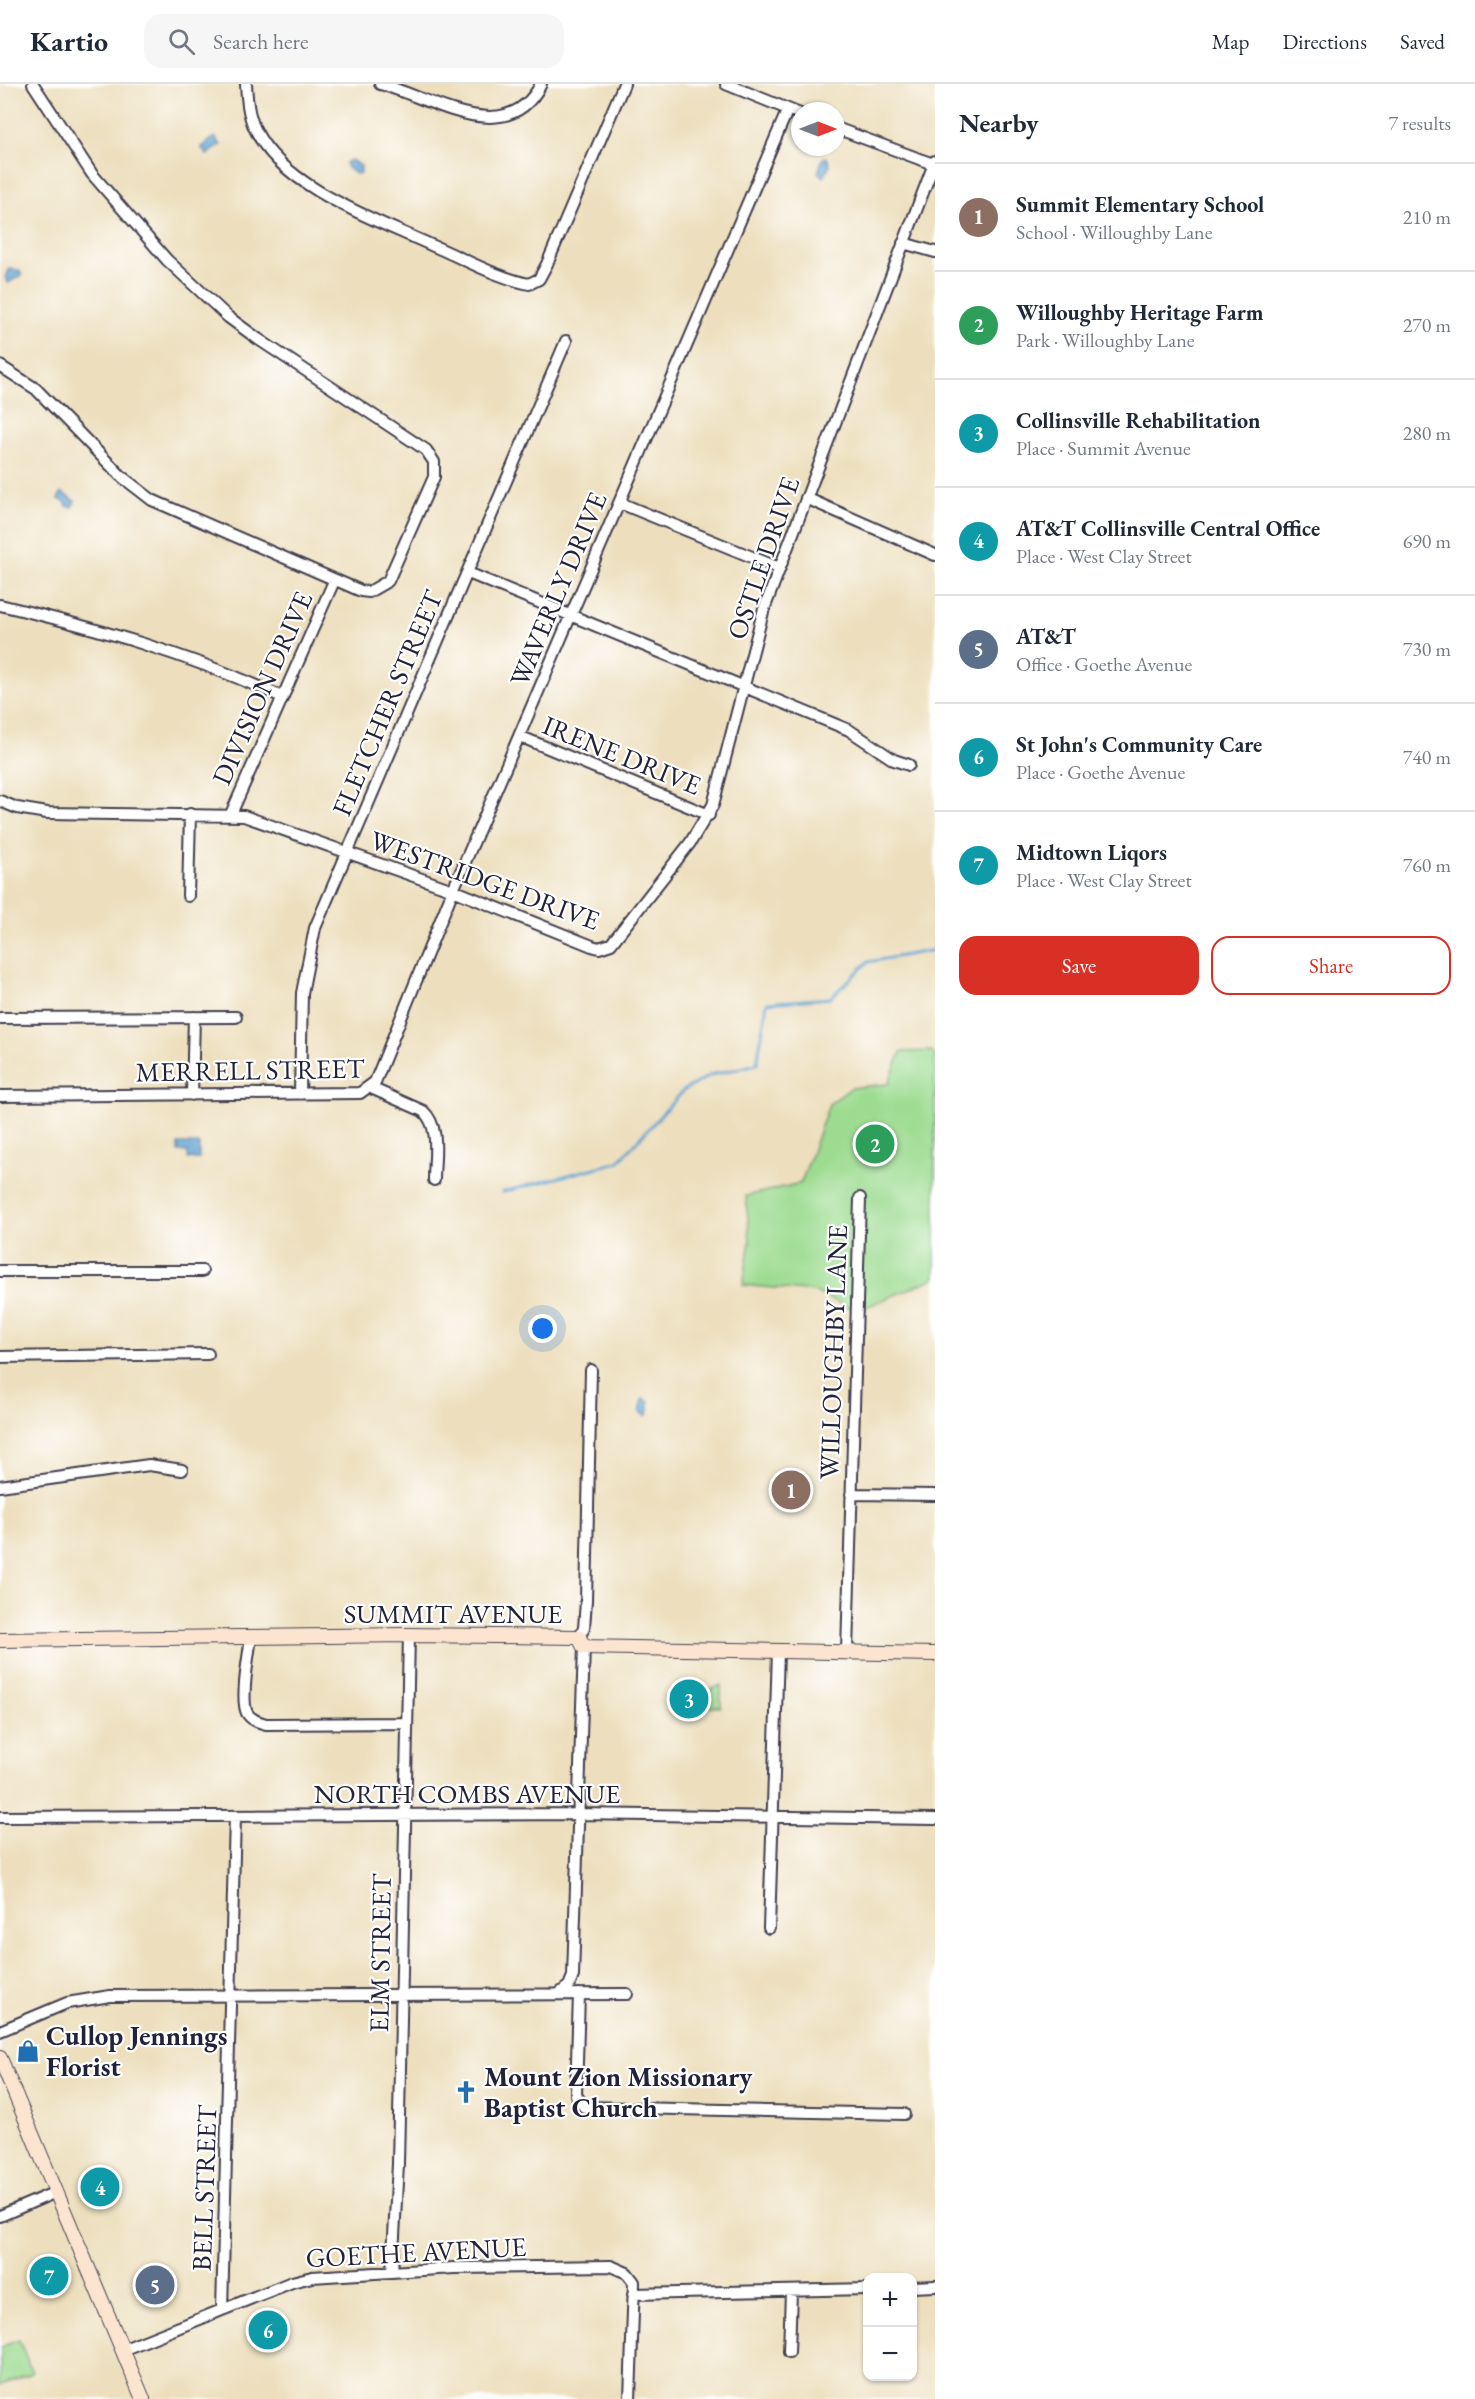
<!DOCTYPE html>
<meta charset="utf-8">
<style>
body{margin:0;font-family:"EB Garamond",serif;background:#f6f6f7;color:#1f2937}
.controls{position:absolute;right:18px;bottom:18px;display:grid;overflow:hidden;border-radius:12px;box-shadow:0 2px 4px #0004}
.controls button{width:54px;height:54px;display:grid;place-items:center;padding:0;border:0;border-bottom:2px solid #e0e1e3;background:#fff;color:#1f2937;font:30px sans-serif}
.compass{position:absolute;left:791px;top:18px;width:54px;height:54px;border-radius:50%;background:#fff;box-shadow:0 2px 4px #0004;rotate:90deg}
.you{position:absolute;left:543px;top:1245px;width:21px;height:21px;margin:-15px;border:4px solid #fff;border-radius:50%;background:#1a73e8;box-shadow:0 0 0 9px #1a73e833}
.badge{display:grid;place-items:center;width:39px;height:39px;border-radius:50%;background:#d93025;color:#fff;font-size:20px;font-weight:700}
.pin{position:absolute;translate:-50% -50%;border:3px solid #fff;box-shadow:0 2px 6px #0006}
.list{margin:0;padding:0;list-style:none}
h2{display:flex;justify-content:space-between;align-items:center;height:78px;margin:0;padding:0 24px;font-size:26px}
h2 small{font-size:20px;font-weight:400;color:#747a83}
.list li{display:grid;grid-template-columns:39px 1fr auto;gap:18px;align-items:center;box-sizing:border-box;height:108px;padding:0 24px;border-top:2px solid #e0e1e3}
.list b{display:block;font-size:22px;white-space:nowrap}
.list p{margin:0;font-size:20px;white-space:nowrap;color:#747a83}
.list em{font-size:20px;font-style:normal;color:#747a83}
.actions{display:flex;gap:12px;padding:18px 24px}
.actions a{flex:1;padding:14px 0;border:2px solid #d93025;border-radius:18px;text-align:center;font-size:21px;color:#d93025}
.actions .main{background:#d93025;color:#fff}
.icon{flex:none;width:33px;height:33px;fill:none;stroke:currentColor;stroke-width:2;stroke-linecap:round;stroke-linejoin:round}
.map{position:relative;flex:none;width:935px;height:2315px;overflow:hidden}
header{display:flex;align-items:center;gap:36px;box-sizing:border-box;height:84px;padding:0 30px;background:#fff;border-bottom:2px solid #e0e1e3}
header strong{font-size:28px}
nav{display:flex;gap:33px;margin-inline-start:auto;font-size:21px}
.search{width:420px;height:54px;background:#f6f6f7;display:flex;align-items:center;gap:15px;box-sizing:border-box;padding:0 21px;border-radius:18px;color:#747a83;font-size:22px}
main{display:flex}
aside{flex:1;background:#fff}
.map>svg:first-child{display:block}
.green{fill:#9cdb90;stroke:#5f7e66;stroke-width:1.5}
.water{fill:#5da1d1;stroke:#406286;stroke-width:1.5}
.lines{fill:none;stroke-linecap:round;stroke-linejoin:round}
.stream{stroke:#5da1d1;stroke-width:3}
.street-casing{stroke:#403e4e;stroke-width:14}
.secondary-casing{stroke:#403e4e;stroke-width:16}
.street{stroke:#fff;stroke-width:10}
.secondary{stroke:#fce5d0;stroke-width:14}
.labels{text-anchor:middle;dominant-baseline:central;stroke-width:4.5;stroke-linejoin:round;paint-order:stroke}
.street-label{font-size:27px;fill:#22223b;stroke:#fff}
.poi-label{font-size:27px;font-weight:bold;fill:#22223b;stroke:#fff;text-anchor:start}
</style>
<header>
<strong>Kartio</strong>
<div class="search"><svg class="icon" aria-label="search" viewBox="0 0 24 24"><circle cx="10" cy="10" r="6"/><path d="M15 15l6 6"/></svg>Search here</div>
<nav><a>Map</a><a>Directions</a><a>Saved</a></nav>
</header>
<main>
<div class="map">
<svg width="935" height="2315" viewBox="0 0 935 2315">
<rect width="100%" height="100%" fill="#fff"/>
<filter id="ink" filterUnits="userSpaceOnUse"><feTurbulence type="fractalNoise" baseFrequency=".0167" numOctaves="2"/><feDisplacementMap in="SourceGraphic" scale="12" xChannelSelector="R" yChannelSelector="G"/><feConvolveMatrix kernelMatrix="1 2 1 2 8 2 1 2 1" color-interpolation-filters="sRGB"/></filter>
<filter id="wash" filterUnits="userSpaceOnUse"><feTurbulence type="fractalNoise" baseFrequency=".008" numOctaves="4" result="noise"/><feDisplacementMap in="SourceGraphic" scale="24" xChannelSelector="R" yChannelSelector="G"/><feGaussianBlur stdDeviation="1.35" result="paint"/><feColorMatrix in="noise" values="0 0 0 0 0 0 0 0 0 0 0 0 0 0 0 0 0 1.4 0 .05"/><feComposite in="paint" operator="in"/></filter>
<g filter="url(#wash)">
<rect width="100%" height="100%" fill="#eddfbd"/>
<path class="green" d="M 931,967 L 935,971 L 935,1194 L 857,1227 L 815,1208 L 743,1201 L 750,1157 L 746,1112 L 801,1099 L 829,1020 L 851,1004 L 888,1000 L 901,968 Z
M 721,1601 L 721,1623 L 705,1623 L 693,1614 Z
M 19,2256 L 32,2289 L 0,2302 L 0,2263 Z"/>
<path class="water" d="M 215,53 L 221,61 L 207,71 L 201,63 Z
M 827,73 L 830,81 L 824,93 L 818,88 L 823,74 Z
M 351,76 L 361,82 L 361,89 L 356,90 L 347,84 L 345,79 Z
M 9,185 L 19,186 L 22,191 L 8,199 L 6,192 Z
M 61,408 L 75,417 L 72,423 L 67,422 L 65,418 L 58,415 Z
M 178,1060 L 199,1060 L 199,1075 L 188,1075 L 188,1068 L 178,1068 Z
M 643,1314 L 649,1318 L 649,1328 L 646,1332 L 640,1328 Z"/>
<g class="lines">
<path class="stream" d="M 503,1108 L 618,1078 L 684,1006 L 711,991 L 757,980 L 767,919 L 830,914 L 868,878 L 935,866"/>
</g>
</g>
<g filter="url(#ink)">
<g class="lines">
<g class="street-casing">
<path id="street" d="M 246,0 C 247,15 248,31 255,45 C 282,103 376,136 431,161 C 463,174 495,193 529,200 L 539,195 L 547,180 L 624,0
M 380,0 C 430,13 507,67 541,0
M 726,0 L 800,30
M 836,44 L 933,80
M 903,159 L 935,168
M 0,282 L 36,305 L 121,392 L 152,416 L 361,507 L 369,508 L 388,497 L 434,393 L 434,378 L 426,366 L 258,255 L 228,233 L 167,176 L 92,90 L 33,0
M 806,414 L 935,471
M 620,419 L 779,484
M 468,489 L 849,646 L 894,676 L 909,681
M 0,521 C 97,544 191,571 282,613
M 519,652 L 709,731
M 0,717 L 17,724 L 47,729 L 244,732 L 453,806 L 592,862 L 599,864 L 611,860 L 690,759 L 713,721 L 763,528 L 935,77
M 231,730 L 334,497
M 188,812 L 190,730
M 0,934 L 236,933
M 371,1004 L 423,1027 C 441,1043 434,1074 434,1096
M 300,1010 L 302,909 L 315,844 L 566,257
M 192,1011 L 194,933
M 0,1012 L 360,1009 L 375,998 L 453,806 L 788,25
M 0,1187 L 202,1187
M 0,1273 L 208,1270
M 0,1402 L 149,1381 L 182,1386
M 851,1410 L 935,1411
M 251,1553 C 249,1570 240,1615 247,1629 C 251,1636 259,1638 266,1640 L 407,1639
M 579,1553 L 584,1544 L 586,1517 L 591,1286
M 847,1568 L 860,1114
M 0,1733 L 577,1730 L 935,1735
M 769,1844 L 778,1567
M 560,1909 L 569,1902 L 573,1892 L 584,1563
M 579,1910 L 576,2011 L 584,2023 L 904,2030
M 0,1947 L 67,1919 L 110,1912 L 627,1910
M 0,2132 L 56,2108
M 392,2188 L 398,2080 L 409,1551
M 912,2203 L 935,2202
M 633,2210 L 868,2205
M 222,2226 L 235,1732
M 122,2266 L 292,2198 L 312,2193 L 454,2184 L 611,2182 L 627,2189 L 634,2198 L 630,2315
M 789,2268 L 791,2208"/>
</g>
<g class="secondary-casing">
<path id="secondary" d="M 0,1556 L 409,1551 L 579,1553 L 584,1563 L 935,1570
M 0,1974 L 143,2315"/>
</g>
<use href="#street" class="street"/>
<use href="#secondary" class="secondary"/>
</g>
</g>
<defs>
<g id="shop-bare" transform="scale(1.8)"><path d="M-5-2.5h2.3a2.7 3.5 0 0 1 5.4 0H5L5.5 6h-11ZM-1.5-2.5h3a1.5 2.3 0 0 0-3 0Z" fill="#1f6fb2" stroke="#fff" stroke-width="2.5" paint-order="stroke"/></g>
<g id="church-bare" transform="scale(1.8)"><path d="M-1.2-6h2.4v3.5h3.3v2.4h-3.3V6h-2.4V-.1h-3.3v-2.4h3.3Z" fill="#1f6fb2" stroke="#fff" stroke-width="2.5" paint-order="stroke"/></g>
</defs>
<g fill-rule="evenodd">
<use href="#shop-bare" x="28" y="1967"/>
<use href="#church-bare" x="466" y="2008"/>
</g>
<g class="labels">
<g class="street-label">
<text transform="translate(763 474) rotate(-71)">OSTLE DRIVE</text>
<text transform="translate(558 505) rotate(-67)">WAVERLY DRIVE</text>
<text transform="translate(262 604) rotate(-66)">DIVISION DRIVE</text>
<text transform="translate(387 619) rotate(-67)">FLETCHER STREET</text>
<text transform="translate(622 671) rotate(22)">IRENE DRIVE</text>
<text transform="translate(485 796) rotate(20)">WESTRIDGE DRIVE</text>
<text transform="translate(250 986) rotate(-1)">MERRELL STREET</text>
<text transform="translate(833 1268) rotate(-88)">WILLOUGHBY LANE</text>
<text x="453" y="1529">SUMMIT AVENUE</text>
<text x="467" y="1709">NORTH COMBS AVENUE</text>
<text transform="translate(380 1869) rotate(-89)">ELM STREET</text>
<text transform="translate(204 2104) rotate(-88)">BELL STREET</text>
<text transform="translate(416 2168) rotate(-3)">GOETHE AVENUE</text>
</g>
<g class="poi-label">
<text x="46" y="1951">Cullop Jennings<tspan x="46" dy="31">Florist</tspan></text>
<text x="484" y="1992">Mount Zion Missionary<tspan x="484" dy="31">Baptist Church</tspan></text>
</g>
</g>
</svg>
<div class="controls">
<button>+</button>
<button>−</button>
</div>
<svg class="compass" viewBox="-18 -18 36 36"><path d="M0-13l5 13h-10z" fill="#e53935"/><path d="M0 13l5-13h-10z" fill="#747a83"/></svg>
<div class="you"></div>
<div class="pin badge" style="left:791px;top:1406px;background:#8d6e63">1</div>
<div class="pin badge" style="left:875px;top:1060px;background:#2e9e5b">2</div>
<div class="pin badge" style="left:689px;top:1615px;background:#0f9aa8">3</div>
<div class="pin badge" style="left:100px;top:2103px;background:#0f9aa8">4</div>
<div class="pin badge" style="left:155px;top:2201px;background:#5c6f8a">5</div>
<div class="pin badge" style="left:268px;top:2246px;background:#0f9aa8">6</div>
<div class="pin badge" style="left:49px;top:2192px;background:#0f9aa8">7</div>
</div>
<aside>
<h2>Nearby<small>7 results</small></h2>
<ul class="list">
<li><span class="badge" style="background:#8d6e63">1</span><div><b>Summit Elementary School</b><p>School · Willoughby Lane</p></div><em>210 m</em></li>
<li><span class="badge" style="background:#2e9e5b">2</span><div><b>Willoughby Heritage Farm</b><p>Park · Willoughby Lane</p></div><em>270 m</em></li>
<li><span class="badge" style="background:#0f9aa8">3</span><div><b>Collinsville Rehabilitation</b><p>Place · Summit Avenue</p></div><em>280 m</em></li>
<li><span class="badge" style="background:#0f9aa8">4</span><div><b>AT&amp;T Collinsville Central Office</b><p>Place · West Clay Street</p></div><em>690 m</em></li>
<li><span class="badge" style="background:#5c6f8a">5</span><div><b>AT&amp;T</b><p>Office · Goethe Avenue</p></div><em>730 m</em></li>
<li><span class="badge" style="background:#0f9aa8">6</span><div><b>St John's Community Care</b><p>Place · Goethe Avenue</p></div><em>740 m</em></li>
<li><span class="badge" style="background:#0f9aa8">7</span><div><b>Midtown Liqors</b><p>Place · West Clay Street</p></div><em>760 m</em></li>
</ul>
<div class="actions"><a class="main">Save</a><a>Share</a></div>
</aside>
</main>
